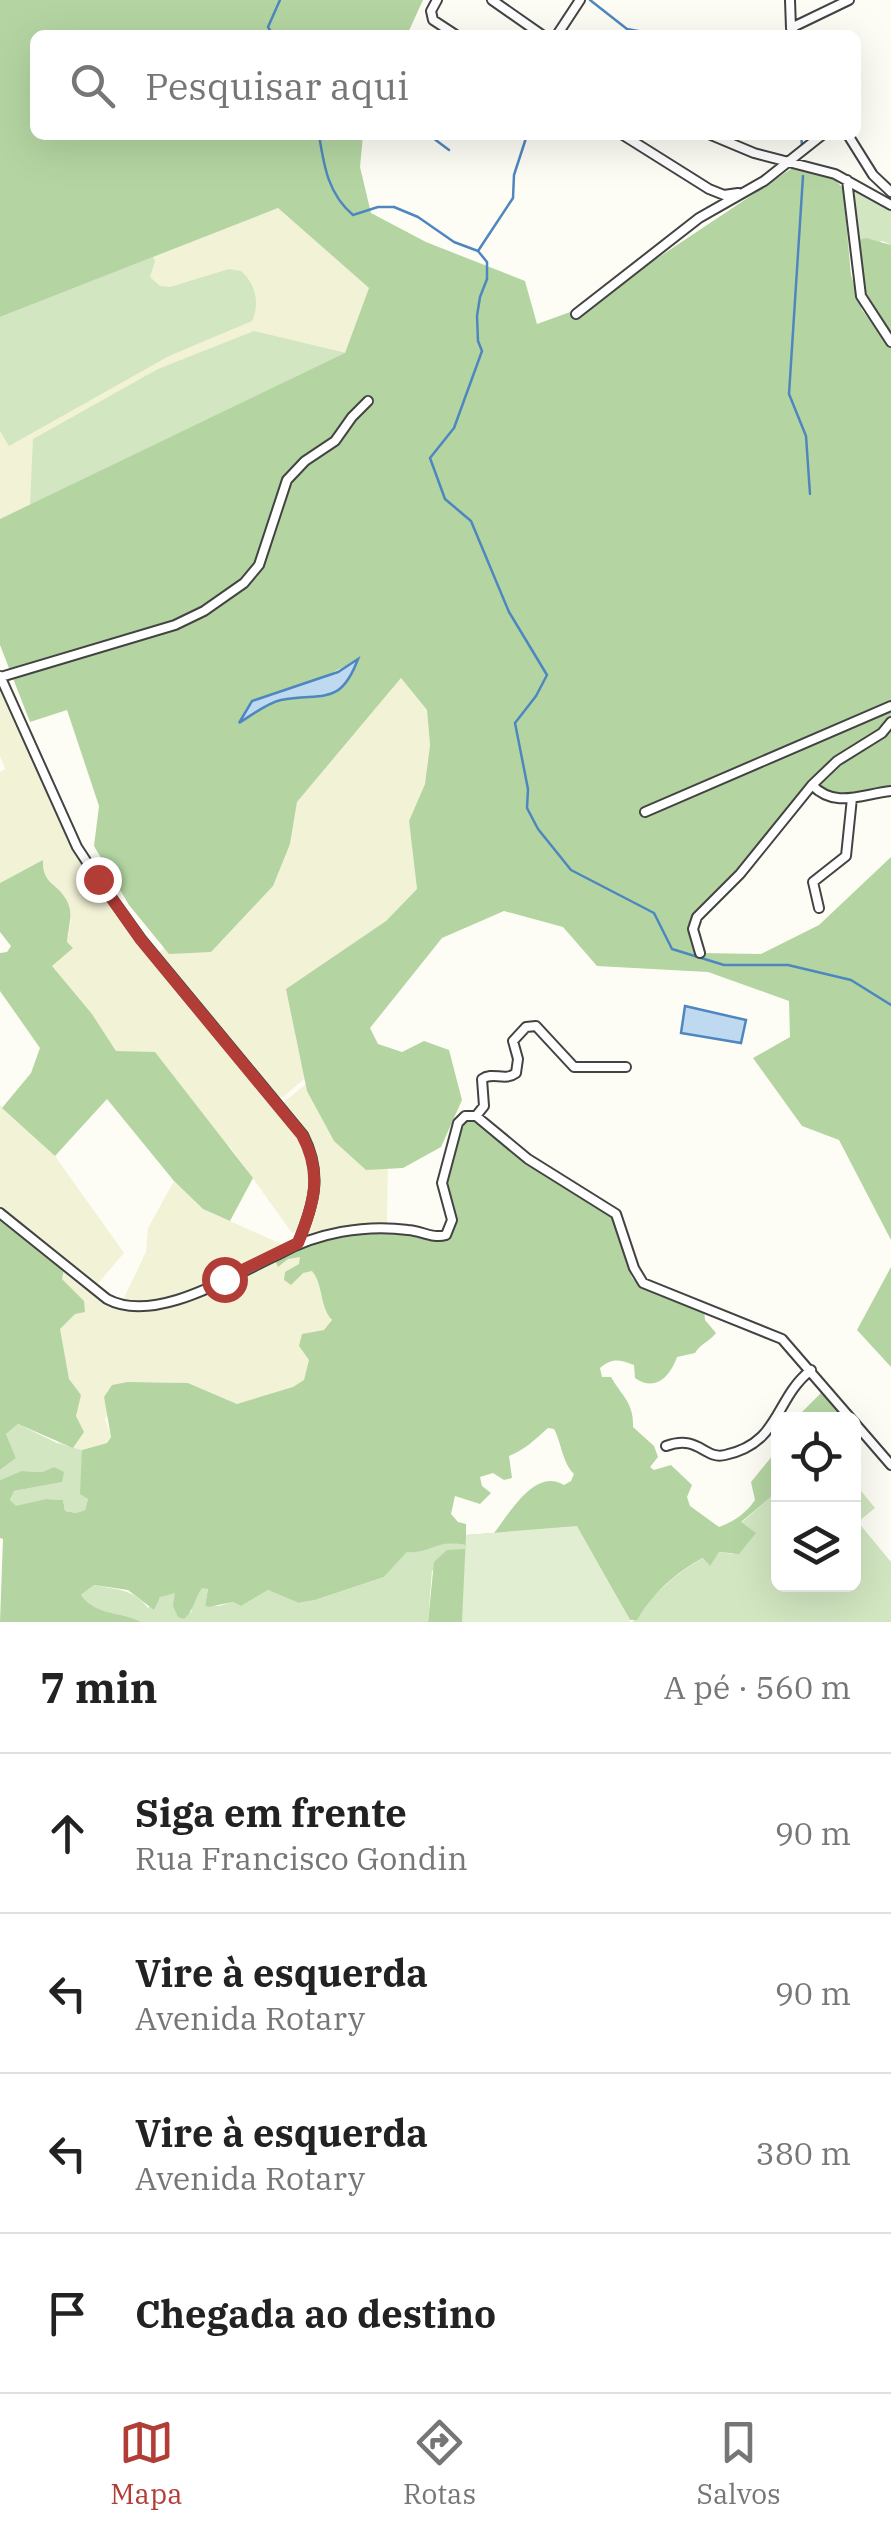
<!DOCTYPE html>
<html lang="pt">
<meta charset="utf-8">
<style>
body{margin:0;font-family:"IBM Plex Serif",serif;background:#f6f6f6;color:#222}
.controls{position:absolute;right:30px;bottom:30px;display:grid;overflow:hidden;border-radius:15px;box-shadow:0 10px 40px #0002}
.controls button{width:90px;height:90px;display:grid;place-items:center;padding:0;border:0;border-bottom:2px solid #e0e0e0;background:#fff;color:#222;font:50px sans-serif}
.stop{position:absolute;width:30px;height:30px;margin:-22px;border:8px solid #b23d37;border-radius:50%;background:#fff}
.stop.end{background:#b23d37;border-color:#fff;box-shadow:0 2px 10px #0008}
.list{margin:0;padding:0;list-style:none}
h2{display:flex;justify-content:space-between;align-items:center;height:130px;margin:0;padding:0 40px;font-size:42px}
h2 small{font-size:32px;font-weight:400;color:#767676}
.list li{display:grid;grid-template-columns:65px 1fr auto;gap:30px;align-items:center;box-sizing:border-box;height:160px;padding:0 40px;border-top:2px solid #e0e0e0}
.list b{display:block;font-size:38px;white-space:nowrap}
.list p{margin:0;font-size:32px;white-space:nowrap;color:#767676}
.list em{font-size:32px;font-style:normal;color:#767676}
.icon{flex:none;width:55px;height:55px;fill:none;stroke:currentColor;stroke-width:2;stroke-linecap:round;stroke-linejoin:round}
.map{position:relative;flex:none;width:891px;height:1622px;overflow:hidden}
.search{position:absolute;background:#fff;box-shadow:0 10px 40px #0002;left:30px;right:30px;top:30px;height:110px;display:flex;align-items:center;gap:25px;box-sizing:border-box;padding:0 35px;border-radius:15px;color:#767676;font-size:38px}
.sheet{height:770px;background:#fff}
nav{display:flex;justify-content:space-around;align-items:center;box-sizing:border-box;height:140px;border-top:2px solid #e0e0e0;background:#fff;font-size:28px;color:#767676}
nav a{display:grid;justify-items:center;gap:5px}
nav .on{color:#b23d37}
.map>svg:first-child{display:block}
.farmland{fill:#f2f2d7}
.green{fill:#d1e6c1}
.forest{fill:#b4d5a2;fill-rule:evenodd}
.pitch{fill:#e2eed2}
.water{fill:#bfd9f0;stroke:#4e87bf;stroke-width:2.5}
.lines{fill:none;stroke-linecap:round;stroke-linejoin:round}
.stream{stroke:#4e87bf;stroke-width:2.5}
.minor-casing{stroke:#434343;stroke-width:12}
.minor{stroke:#fff;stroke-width:8}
.route{stroke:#b23d37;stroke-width:12}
</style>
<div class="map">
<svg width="891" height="1622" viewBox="0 0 891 1622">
<rect width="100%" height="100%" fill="#fefdf5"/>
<path class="farmland" d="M 278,208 L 369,288 L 346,353 L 0,519 L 0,317 Z
M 401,678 L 427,710 L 430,745 L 425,784 L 409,821 L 417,889 L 386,921 L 286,989 L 333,1054 L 283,1097 L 274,1096 L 157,954 L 290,844 L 297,802 Z
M 0,687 L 72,844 L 114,913 L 306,1147 L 314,1187 L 301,1230 L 292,1233 L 231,1148 L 116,1051 L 92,1014 L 51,966 L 67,942 L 71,921 L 59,891 L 45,877 L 42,861 L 0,883 L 0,772 L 5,769 L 0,756 Z
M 338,1058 L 388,1150 L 387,1227 L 308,1239 L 304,1235 L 318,1186 L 314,1154 L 280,1105 Z
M 0,1105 L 55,1156 L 124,1253 L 95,1287 L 0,1210 Z
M 174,1181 L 203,1209 L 288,1247 L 155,1306 L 121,1304 L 146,1252 L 148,1228 Z
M 0,1217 L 99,1296 L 114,1305 L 137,1311 L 160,1308 L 307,1246 L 328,1308 L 348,1388 L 237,1404 L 188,1383 L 128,1382 L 105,1419 L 111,1436 L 107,1443 L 82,1450 L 59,1444 Z"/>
<path class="green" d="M 851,187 L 891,207 L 891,245 L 883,241 L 858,246 L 862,286 Z
M 153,257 L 155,261 L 150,277 L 160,286 L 170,287 L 229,269 L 241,271 C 256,284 260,304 252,321 L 169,356 L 9,446 L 0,431 L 0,317 Z
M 254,331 L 346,353 L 30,505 L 33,439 L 158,369 Z
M 18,1424 L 57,1443 L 82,1450 C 85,1470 77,1480 88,1499 L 85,1510 L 76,1513 L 65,1511 L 63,1500 L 46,1499 L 16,1507 L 10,1500 L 14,1491 L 61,1482 L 54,1467 L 42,1472 L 23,1471 L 0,1480 L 0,1470 L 16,1458 L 6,1434 Z
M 854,1482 L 875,1508 L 858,1522 L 891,1562 L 891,1622 L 631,1622 C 639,1619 643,1607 651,1599 C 667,1583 683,1568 704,1558 L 709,1565 L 719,1552 L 733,1554 L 741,1523 L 778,1491 L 778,1584 L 854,1584 Z
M 450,1542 L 465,1545 L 465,1550 L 432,1571 L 428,1622 L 141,1622 C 120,1611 96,1616 80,1596 L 94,1585 C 116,1590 133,1588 148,1608 L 165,1593 L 175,1593 L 191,1613 L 194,1598 L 202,1588 L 208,1588 L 205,1605 L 219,1606 L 233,1602 L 241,1606 L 268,1590 L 300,1603 L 315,1600 L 384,1577 L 407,1552 Z"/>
<path class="forest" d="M 0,0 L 423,0 L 407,35 L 35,35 L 35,135 L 363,135 L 360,167 L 371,213 L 426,242 L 525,281 L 537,324 L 584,307 L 791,169 L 825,170 L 843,188 L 851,275 L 862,310 L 891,347 L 891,715 C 884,737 850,749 834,765 C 785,814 741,869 695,921 L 702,953 L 761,954 L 819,925 L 891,857 L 891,1240 L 839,1140 L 802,1126 L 753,1058 L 790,1037 L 789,1001 L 708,972 L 597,966 L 563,927 L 504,911 L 442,938 L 370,1028 L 378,1044 L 402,1052 L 424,1041 L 449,1050 L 462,1100 L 441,1147 L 403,1168 L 366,1170 L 334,1141 L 307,1091 L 286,989 L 386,921 L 417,889 L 409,821 L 425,784 L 430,745 L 427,710 L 401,678 L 297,802 L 290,844 L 273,886 L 211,952 L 169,954 L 129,905 L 94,846 L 99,806 L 67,710 L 30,722 L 0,645 L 0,519 L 345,353 L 369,288 L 278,208 L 0,317 ZM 356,660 L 326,696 L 277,700 C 302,683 331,676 356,660 Z
M 866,238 L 891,245 L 891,336 L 866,302 L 858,246 L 859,240 Z
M 891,725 L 891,788 C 865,792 837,803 815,785 Z
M 43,860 C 42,885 57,882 67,901 C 74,915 68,927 67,942 L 73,948 L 52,966 L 92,1014 L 116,1051 L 155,1052 L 253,1178 L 230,1221 L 203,1209 L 174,1181 L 107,1099 L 55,1156 L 2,1108 L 31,1073 L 40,1048 L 0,991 L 0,953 L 7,952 L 11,946 L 0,932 L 0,883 Z
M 476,1119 L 517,1156 L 608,1212 L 616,1224 L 632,1278 L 645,1290 L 704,1309 L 705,1320 L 716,1333 C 709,1342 701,1343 695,1353 L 677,1357 C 670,1377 655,1392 635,1378 L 634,1365 C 619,1359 612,1358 600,1368 L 602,1377 L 611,1377 C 622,1396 634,1403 633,1427 L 654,1446 L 658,1457 L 650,1467 L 654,1470 L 671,1465 L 692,1485 L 687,1497 L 690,1506 L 719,1527 C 735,1521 746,1513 755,1500 L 751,1482 L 778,1449 L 778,1491 L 741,1522 L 756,1533 L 739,1554 L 719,1552 L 710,1566 L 703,1558 C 676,1572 652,1594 637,1620 L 630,1620 L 576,1526 L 475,1622 L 428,1622 L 434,1562 L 447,1550 L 465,1549 L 465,1545 C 435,1539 431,1554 407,1552 L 384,1577 L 315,1600 L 299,1603 L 268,1590 L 241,1606 L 233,1602 L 208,1607 L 205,1605 L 208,1589 L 202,1588 C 194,1599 194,1611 184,1619 L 178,1617 L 173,1606 L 175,1593 L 160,1597 L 154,1610 L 128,1590 L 94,1585 L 81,1595 C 95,1616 121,1611 141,1622 L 0,1622 L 3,1539 L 0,1538 L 0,1480 L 22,1471 L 42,1472 L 54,1467 L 64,1472 L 62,1482 L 14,1491 L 10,1500 L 16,1506 L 46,1499 L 63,1500 L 65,1511 L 76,1513 L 85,1510 L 88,1499 L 80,1494 L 82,1450 L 107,1443 L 111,1437 L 104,1397 L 112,1385 L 128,1382 L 188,1383 L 237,1404 L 293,1387 L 304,1380 L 309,1360 L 299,1346 L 302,1334 L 324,1330 L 332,1320 C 319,1305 324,1286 312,1271 L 303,1273 L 291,1285 L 284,1280 L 285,1272 L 299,1264 L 300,1257 L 288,1259 L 278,1267 L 274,1258 C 326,1233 383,1223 439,1241 L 446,1239 L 455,1221 L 444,1180 L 461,1124 L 464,1120 ZM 548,1428 L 554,1429 C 562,1444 562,1462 574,1474 L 571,1481 L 564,1485 C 535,1467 510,1513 494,1533 L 466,1535 L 466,1524 L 458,1522 L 451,1514 L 455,1496 L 480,1504 L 491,1493 L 482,1486 L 480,1477 L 493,1473 L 504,1480 L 512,1478 L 509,1456 C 524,1450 536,1439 548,1428 Z
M 0,1217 L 64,1269 L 62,1279 L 84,1301 L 85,1312 L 75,1314 L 60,1329 L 69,1379 L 81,1395 L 76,1416 L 84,1432 L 73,1448 L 18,1424 L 6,1434 L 16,1458 L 0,1470 Z
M 891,1267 L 891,1367 L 857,1330 Z
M 823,1391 L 848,1420 L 794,1420 Z"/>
<path class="pitch" d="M 577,1526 L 631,1622 L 462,1622 L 466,1535 Z"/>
<path class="water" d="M 358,659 C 340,707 323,692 281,700 C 267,703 252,715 239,723 L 252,701 L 338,672 Z
M 685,1006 L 746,1020 L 741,1043 L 681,1033 Z"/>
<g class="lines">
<path class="stream" d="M 590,0 L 627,29 L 660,35
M 273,35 L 268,27 L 280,0
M 319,135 C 324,166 328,194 353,215 L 378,207 L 394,207 L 418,217 L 454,242 L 478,251 L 487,262 L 487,279 L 480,297 L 477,316 L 478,341 L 482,351 L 454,428 L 430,458 L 445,499 L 471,521 L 509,612 L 547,675 L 536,696 L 515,723 L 528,789 L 527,808 L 538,829 L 571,870 L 654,913 L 672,949 L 724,965 L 788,965 L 851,980 L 891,1005
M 429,135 L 449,150
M 801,135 L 802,145
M 803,176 L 789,394 L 806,436 L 810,494
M 478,251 L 513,198 L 514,175 L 527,135"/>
<g class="minor-casing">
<path id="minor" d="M 437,0 L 431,11 L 433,20 L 456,35
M 492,0 L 542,35
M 790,0 L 791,28 L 796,35
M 791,28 L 849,0
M 557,35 L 580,0
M 623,135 L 709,189 L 724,195 L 738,193
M 711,135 L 754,153 L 835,174 L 891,205
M 848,135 L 873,175 L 891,192
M 847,180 L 861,296 L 891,342
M 576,314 L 699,218 L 764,181 L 822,135
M 0,676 L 77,847 L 98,879 L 141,939 L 303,1135 C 323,1174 314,1204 298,1243
M 1,677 L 175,625 L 204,611 L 244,583 L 259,565 L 287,480 L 305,461 L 335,441 L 352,417 L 368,401
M 812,785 C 835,809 862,794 891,791
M 645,812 L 891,706
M 819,908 L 813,882 L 846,856 L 852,798
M 700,953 L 693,929 L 697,917 L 740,874 L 812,785 L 837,761 L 882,733 L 891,722
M 476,1116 L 528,1159 L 616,1214 L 634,1268 L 643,1283 L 782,1339 L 891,1465
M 0,1213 L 107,1299 C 155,1325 233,1275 279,1254 C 316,1233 365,1224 408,1230 C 422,1231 433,1239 446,1235 L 452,1220 L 442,1183 L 458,1123 L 465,1116 L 476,1116 L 484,1106 L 482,1079 C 493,1071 504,1082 516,1073 L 518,1059 L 513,1041 L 526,1027 L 536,1026 L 574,1067 L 626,1067
M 666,1446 C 699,1434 704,1460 725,1455 C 781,1443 774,1399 811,1370"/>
</g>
<use href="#minor" class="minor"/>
</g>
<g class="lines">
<path class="route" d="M 98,879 L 141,940 L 302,1135 C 323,1174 314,1204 298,1243 L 224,1279"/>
</g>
</svg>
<div class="controls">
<button><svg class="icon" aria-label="locate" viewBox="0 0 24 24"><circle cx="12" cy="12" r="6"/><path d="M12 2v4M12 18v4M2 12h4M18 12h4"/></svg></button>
<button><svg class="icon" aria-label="layers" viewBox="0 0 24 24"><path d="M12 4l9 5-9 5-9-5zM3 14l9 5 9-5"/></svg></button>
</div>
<div class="stop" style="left:224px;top:1279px"></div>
<div class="stop end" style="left:98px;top:879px"></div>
<div class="search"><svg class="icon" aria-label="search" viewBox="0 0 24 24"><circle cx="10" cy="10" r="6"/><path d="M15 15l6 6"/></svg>Pesquisar aqui</div>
</div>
<section class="sheet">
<h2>7 min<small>A pé · 560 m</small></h2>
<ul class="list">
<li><svg class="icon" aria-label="ahead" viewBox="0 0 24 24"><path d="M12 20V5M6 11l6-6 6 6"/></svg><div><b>Siga em frente</b><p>Rua Francisco Gondin</p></div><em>90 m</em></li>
<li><svg class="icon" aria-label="left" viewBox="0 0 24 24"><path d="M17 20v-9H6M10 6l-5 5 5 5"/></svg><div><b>Vire à esquerda</b><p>Avenida Rotary</p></div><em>90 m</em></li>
<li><svg class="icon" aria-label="left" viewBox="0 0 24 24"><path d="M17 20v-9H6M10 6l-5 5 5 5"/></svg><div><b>Vire à esquerda</b><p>Avenida Rotary</p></div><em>380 m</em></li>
<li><svg class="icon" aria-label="arrive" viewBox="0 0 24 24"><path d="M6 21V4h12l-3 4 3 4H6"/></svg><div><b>Chegada ao destino</b></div></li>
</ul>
</section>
<nav>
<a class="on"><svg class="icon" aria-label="map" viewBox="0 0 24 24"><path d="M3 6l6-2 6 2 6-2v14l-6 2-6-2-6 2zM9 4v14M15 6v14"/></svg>Mapa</a>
<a><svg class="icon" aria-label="directions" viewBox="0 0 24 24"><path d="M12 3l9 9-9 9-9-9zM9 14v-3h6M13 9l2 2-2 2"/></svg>Rotas</a>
<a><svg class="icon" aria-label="saved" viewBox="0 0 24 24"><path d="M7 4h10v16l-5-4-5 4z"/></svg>Salvos</a>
</nav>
